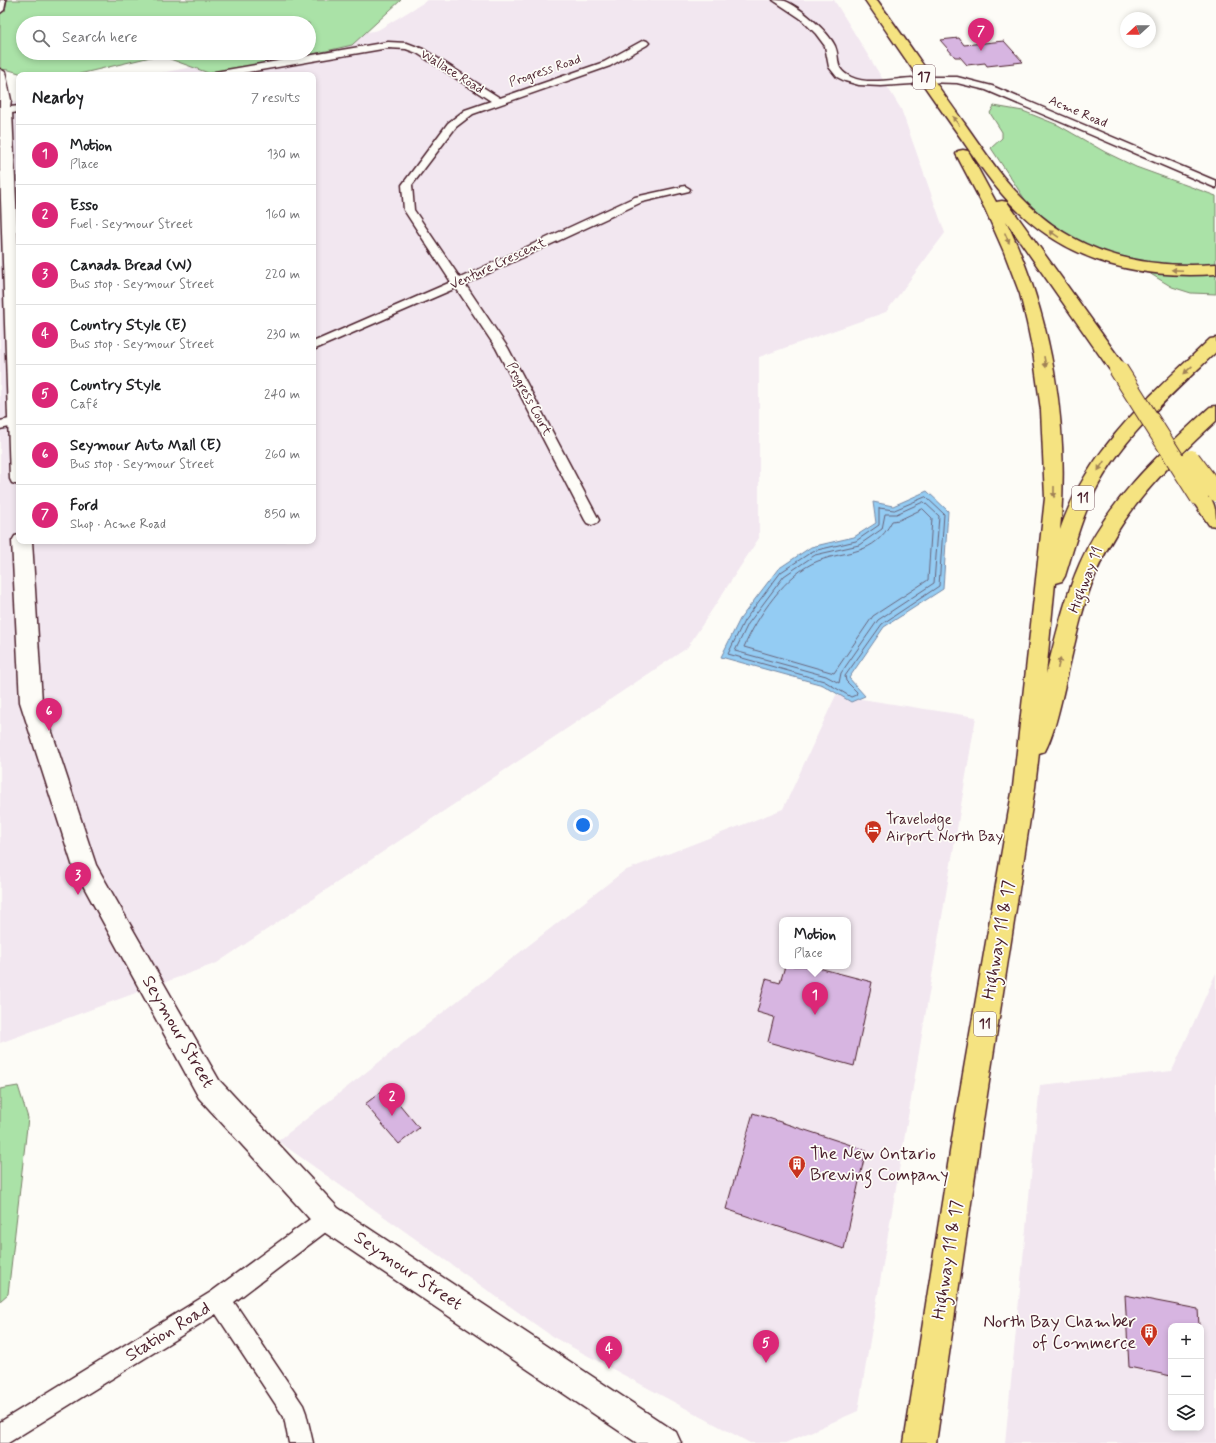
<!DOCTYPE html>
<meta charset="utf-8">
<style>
body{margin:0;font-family:Mynerve,sans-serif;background:#f6f6f6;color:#202124}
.controls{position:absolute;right:12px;bottom:12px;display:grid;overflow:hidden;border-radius:8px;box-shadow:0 2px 6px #0003}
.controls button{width:36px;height:36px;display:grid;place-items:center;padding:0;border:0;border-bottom:1px solid #e0e0e0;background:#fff;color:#202124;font:20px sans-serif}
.compass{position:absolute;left:1120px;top:12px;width:36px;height:36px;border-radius:50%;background:#fff;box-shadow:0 2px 6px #0003;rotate:249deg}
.you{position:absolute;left:583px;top:825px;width:14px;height:14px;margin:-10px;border:3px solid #fff;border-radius:50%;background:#1a73e8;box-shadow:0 0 0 6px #1a73e833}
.badge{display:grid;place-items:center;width:26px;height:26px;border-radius:50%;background:#db2777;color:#fff;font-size:13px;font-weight:700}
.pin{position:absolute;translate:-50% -33px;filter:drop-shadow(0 1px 2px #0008)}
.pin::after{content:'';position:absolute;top:21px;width:14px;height:12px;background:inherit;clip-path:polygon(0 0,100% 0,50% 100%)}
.popup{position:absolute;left:779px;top:917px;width:72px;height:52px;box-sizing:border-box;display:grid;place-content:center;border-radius:8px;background:#fff;filter:drop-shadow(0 1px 3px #0005);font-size:13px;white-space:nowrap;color:#757577}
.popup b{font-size:15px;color:#202124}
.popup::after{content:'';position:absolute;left:50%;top:100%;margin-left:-8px;border:8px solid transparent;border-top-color:#fff}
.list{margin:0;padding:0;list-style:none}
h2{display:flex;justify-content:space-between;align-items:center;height:52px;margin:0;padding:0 16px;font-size:17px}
h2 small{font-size:13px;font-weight:400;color:#757577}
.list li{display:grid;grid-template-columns:26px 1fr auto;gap:12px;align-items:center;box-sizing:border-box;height:60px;padding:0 16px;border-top:1px solid #e0e0e0}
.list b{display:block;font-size:15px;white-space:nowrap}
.list p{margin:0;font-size:13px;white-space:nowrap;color:#757577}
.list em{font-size:13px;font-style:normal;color:#757577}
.icon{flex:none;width:22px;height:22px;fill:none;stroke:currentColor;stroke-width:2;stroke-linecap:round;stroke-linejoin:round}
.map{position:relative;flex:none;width:1216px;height:1443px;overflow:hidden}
.search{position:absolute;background:#fff;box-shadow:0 2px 6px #0003;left:16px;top:16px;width:300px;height:44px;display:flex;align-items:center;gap:10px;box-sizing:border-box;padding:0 14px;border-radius:22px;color:#757577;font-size:15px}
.panel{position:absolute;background:#fff;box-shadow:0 2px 6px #0003;left:16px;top:72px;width:300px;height:472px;border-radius:8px}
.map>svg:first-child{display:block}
.built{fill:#f2e7f0;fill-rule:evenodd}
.green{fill:#aae2a7;stroke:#7a8069;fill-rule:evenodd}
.water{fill:#94ccf3;stroke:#7687a3}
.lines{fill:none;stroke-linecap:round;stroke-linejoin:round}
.shore{stroke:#68647b;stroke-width:1}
.building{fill:#d7b5e1;stroke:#4a1f2b}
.street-casing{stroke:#4a1f2b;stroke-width:3}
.secondary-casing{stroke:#4a1f2b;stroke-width:3}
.highway-casing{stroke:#4a1f2b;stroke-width:3}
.street{fill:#fdfcf7;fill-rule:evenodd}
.secondary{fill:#fdfcf7;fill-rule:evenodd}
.highway{fill:#f5e381;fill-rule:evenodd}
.highway-bridge-casing{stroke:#4a1f2b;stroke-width:20;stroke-linecap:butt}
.highway-bridge{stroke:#f5e381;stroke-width:18}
.oneway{fill:#a08156}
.labels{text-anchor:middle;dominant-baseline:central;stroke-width:3.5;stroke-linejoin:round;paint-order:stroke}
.far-street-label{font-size:13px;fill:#4a1f2b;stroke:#fdfcf7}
.shield{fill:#fdfcf7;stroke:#806168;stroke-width:1}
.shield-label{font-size:14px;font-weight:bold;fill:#4a1f2b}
.street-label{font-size:15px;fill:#4a1f2b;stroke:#fdfcf7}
.poi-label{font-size:15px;fill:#4a1f2b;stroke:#fdfcf7;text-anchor:start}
.near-street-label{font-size:18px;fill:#4a1f2b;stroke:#fdfcf7}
.near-poi-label{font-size:18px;fill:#4a1f2b;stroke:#fdfcf7;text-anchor:start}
</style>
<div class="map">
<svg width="1216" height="1443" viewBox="0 0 1216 1443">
<rect width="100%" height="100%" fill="#fdfcf7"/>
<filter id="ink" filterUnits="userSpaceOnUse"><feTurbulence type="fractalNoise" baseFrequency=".025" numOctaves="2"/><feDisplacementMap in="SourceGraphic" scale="8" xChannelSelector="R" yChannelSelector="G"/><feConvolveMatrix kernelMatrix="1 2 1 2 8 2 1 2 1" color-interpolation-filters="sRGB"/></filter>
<g filter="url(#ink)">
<path class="built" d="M 428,0 L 834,0 L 901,109 L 945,233 L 886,312 L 759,357 L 759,538 L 687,648 L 217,963 L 0,1043 L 0,104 L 19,101 L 19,541 L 313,541 L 313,75 L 151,75 L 263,53 L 309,53 L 309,44 L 378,30 Z
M 836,695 L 976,717 L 858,1411 L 785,1443 L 750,1443 L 553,1337 L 278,1141 L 624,871 L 783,809 ZM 782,920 L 848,920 L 848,966 L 782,966 Z
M 1216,973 L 1216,1443 L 1005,1443 L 1040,1085 L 1172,1071 ZM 1171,1326 L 1201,1326 L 1201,1428 L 1171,1428 Z"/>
<path class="green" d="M 0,0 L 401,0 L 352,45 L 223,75 L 214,75 L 159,55 L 75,75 L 26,75 L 9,70 L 0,69 ZM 23,23 L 309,23 L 309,53 L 23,53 Z
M 994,106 L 1023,111 L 1058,125 L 1105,152 L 1136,167 L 1216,196 L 1216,294 L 1191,293 L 1172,287 L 1131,262 L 1045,230 L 991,148 L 1002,138 L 1002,132 L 990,113 Z
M 18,1086 L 28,1118 L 8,1294 L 0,1301 L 0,1089 Z"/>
<path class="water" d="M 927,491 L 948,511 L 943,589 L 884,627 L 849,678 L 865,696 L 851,702 L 823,685 L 721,657 L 740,619 L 778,569 L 811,547 L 854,537 L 876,523 L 873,502 L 893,506 Z"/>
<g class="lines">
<path class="shore" d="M 926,497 L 944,514 L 939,586 L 882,624 L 845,676 L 846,681 L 857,692 L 856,695 L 851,697 L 824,681 L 728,654 L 744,621 L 781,572 L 813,551 L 856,541 L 879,525 L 879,508 L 894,510 Z
M 924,502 L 939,516 L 934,583 L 878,620 L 841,673 L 839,683 L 826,676 L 735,651 L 748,624 L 784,576 L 815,555 L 859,545 L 882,529 L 885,514 L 896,514 Z
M 923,509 L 932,518 L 928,580 L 873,616 L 834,673 L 744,647 C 757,617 786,573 818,561 C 849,549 873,557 892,521 L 899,520 Z"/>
</g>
<path class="building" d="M 959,38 L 964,45 L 1004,41 L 1023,62 L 987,66 L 985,63 L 967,65 L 960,57 L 955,57 L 940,40 Z
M 785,966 L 811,966 L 872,982 L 854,1066 L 768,1042 L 774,1017 L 757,1012 L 766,979 L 780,983 Z
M 386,1088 L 419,1128 L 399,1144 L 365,1104 Z
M 753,1113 L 866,1150 L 844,1249 L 726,1209 Z
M 1125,1295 L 1198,1309 L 1199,1326 L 1171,1326 L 1171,1376 L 1129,1367 Z"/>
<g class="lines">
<g class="street-casing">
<path id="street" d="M 0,0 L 6,0 L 4,10 L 0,13 Z
M 773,0 C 777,0 781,0 785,1 C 800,7 828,31 835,46 C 841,60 833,68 851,77 C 868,85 893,79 912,78 L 917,81 L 912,84 L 881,86 L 859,85 L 845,81 L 837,77 L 829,67 L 825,46 L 816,34 L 800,18 Z
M 644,40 L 647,41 L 649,43 L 647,45 L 610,66 L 473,114 L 456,127 L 412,185 L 414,210 L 460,278 L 635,197 L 685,186 L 690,189 L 689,191 L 642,202 L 465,284 L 508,348 L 599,520 L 597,523 L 592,525 L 587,523 L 585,520 L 496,348 L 456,288 L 313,350 L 313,342 L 451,282 L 404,210 L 402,185 L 448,123 L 465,110 L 491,101 L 417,53 L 406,49 L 388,48 L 231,75 L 210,75 L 215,72 L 388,42 L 407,43 L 423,49 L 500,98 L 604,62 Z
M 0,69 L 5,72 L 11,100 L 10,107 L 19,106 L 19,112 L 5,114 L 0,111 Z
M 926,77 L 957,77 L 992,86 L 1216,181 L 1216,188 L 986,90 L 957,83 L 923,82 L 921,80 L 923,78 Z
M 19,417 L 19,425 L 0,429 L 0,421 Z
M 328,1208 L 335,1211 L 338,1218 L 335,1225 L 234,1302 L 303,1405 L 306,1413 L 313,1443 L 289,1443 L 284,1417 L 216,1314 L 8,1443 L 0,1443 L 0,1422 L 211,1292 L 321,1211 Z"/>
</g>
<g class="secondary-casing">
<path id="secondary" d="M 5,107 L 10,108 L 12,111 L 19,271 L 19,485 L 12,483 L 10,479 L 0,169 L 0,108 Z
M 19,535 L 19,541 L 32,541 L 42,702 L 96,865 L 219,1080 L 338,1208 L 676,1432 L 681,1443 L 637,1443 L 318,1228 L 199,1098 L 73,867 L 20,702 L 12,541 L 15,536 Z"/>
</g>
<g class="highway-casing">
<path id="highway" d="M 865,0 L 877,0 C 907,41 935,83 965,124 C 983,149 1000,176 1022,198 C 1075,254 1142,269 1216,264 L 1216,274 C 1144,279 1074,264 1020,213 C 993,188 974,156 953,127 C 923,85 894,42 865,0 Z
M 963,150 L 968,151 L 970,154 L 996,202 L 1002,201 L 1007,202 L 1127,369 L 1124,373 L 1118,374 L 1112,373 L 1006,221 C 1052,315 1070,426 1060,530 C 1088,448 1149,397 1210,339 L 1216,338 L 1216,352 C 1167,399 1113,445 1087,509 C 1078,530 1072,554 1065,576 L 1062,581 L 1055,583 L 1046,674 C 1056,637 1064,599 1080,563 C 1108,500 1160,453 1210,407 L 1216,406 L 1216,421 C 1153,480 1105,528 1082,614 C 1074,643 1068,673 1061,702 C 1057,718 1053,736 1045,751 L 1039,753 L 1035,787 L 984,1114 L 936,1443 L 904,1443 L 956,1114 L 1013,787 L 1045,498 L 1041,410 L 1033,352 L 1027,323 L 1020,294 L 1004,252 L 985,209 L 956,154 L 958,151 Z
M 1199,491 C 1216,496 1216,511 1216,526 L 1209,525 L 1190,497 L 1192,493 Z"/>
</g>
<use href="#street" class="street"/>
<use href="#secondary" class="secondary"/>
<use href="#highway" class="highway"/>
<g class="highway-bridge-casing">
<path id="highway-bridge" d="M 1118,369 L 1199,497
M 1191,459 L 1216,492"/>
</g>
<use href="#highway-bridge" class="highway-bridge"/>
</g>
<defs><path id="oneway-solid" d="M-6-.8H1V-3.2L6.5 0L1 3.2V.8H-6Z"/></defs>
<g class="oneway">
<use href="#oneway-solid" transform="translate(956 121) rotate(-125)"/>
<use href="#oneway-solid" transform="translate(1054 234) rotate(-146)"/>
<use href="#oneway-solid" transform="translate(1007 238) rotate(67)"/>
<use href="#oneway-solid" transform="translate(1177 270) rotate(-177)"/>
<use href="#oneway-solid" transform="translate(1045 362) rotate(80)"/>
<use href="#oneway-solid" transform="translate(1188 370) rotate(137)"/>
<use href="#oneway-solid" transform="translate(1101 466) rotate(123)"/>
<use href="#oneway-solid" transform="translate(1054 492) rotate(90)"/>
<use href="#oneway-solid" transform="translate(1059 663) rotate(-77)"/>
</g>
</g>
<defs>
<g id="hotel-pin" transform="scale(0.9)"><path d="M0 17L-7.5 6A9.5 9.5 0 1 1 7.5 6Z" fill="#c8321e" stroke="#fdfcf7"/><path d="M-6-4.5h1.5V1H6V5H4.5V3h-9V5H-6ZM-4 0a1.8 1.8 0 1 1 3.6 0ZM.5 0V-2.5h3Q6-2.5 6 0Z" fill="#fff"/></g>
<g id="building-pin" transform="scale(0.9)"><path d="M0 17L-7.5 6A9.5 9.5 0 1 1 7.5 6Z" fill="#c8321e" stroke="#fdfcf7"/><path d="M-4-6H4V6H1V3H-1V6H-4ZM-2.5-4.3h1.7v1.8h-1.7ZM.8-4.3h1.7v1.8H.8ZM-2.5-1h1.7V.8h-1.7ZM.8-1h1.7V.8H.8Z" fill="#fff"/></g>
</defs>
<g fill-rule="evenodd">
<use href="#hotel-pin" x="873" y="829"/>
<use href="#building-pin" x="797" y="1164"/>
<use href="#building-pin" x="1149" y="1332"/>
</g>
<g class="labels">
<g class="far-street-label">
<text transform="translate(545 71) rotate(-19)">Progress Road</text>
<text transform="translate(452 72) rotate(32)">Wallace Road</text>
<text transform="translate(1078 112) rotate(23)">Acme Road</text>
<text transform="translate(498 264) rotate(-25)">Venture Crescent</text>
<text transform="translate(529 399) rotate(62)">Progress Court</text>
</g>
<g class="shield">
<rect x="913" y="65" width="22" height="24" rx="3"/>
<rect x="1072" y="486" width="22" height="24" rx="3"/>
<rect x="974" y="1012" width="22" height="24" rx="3"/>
</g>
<g class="shield-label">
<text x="924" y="77">17</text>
<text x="1083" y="498">11</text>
<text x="985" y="1024">11</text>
</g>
<g class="street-label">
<text transform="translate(1086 580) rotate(-69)">Highway 11</text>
</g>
<g class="poi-label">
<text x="886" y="820">Travelodge<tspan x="886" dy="17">Airport North Bay</tspan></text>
</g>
<g class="near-street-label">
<text transform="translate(999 940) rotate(-80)">Highway 11 &amp; 17</text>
<text transform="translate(178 1032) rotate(60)">Seymour Street</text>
<text transform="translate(948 1260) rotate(-81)">Highway 11 &amp; 17</text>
<text transform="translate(408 1271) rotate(34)">Seymour Street</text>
<text transform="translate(168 1332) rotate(-32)">Station Road</text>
</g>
<g class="near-poi-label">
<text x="810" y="1154">The New Ontario<tspan x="810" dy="21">Brewing Company</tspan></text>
<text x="1136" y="1322" text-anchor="end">North Bay Chamber<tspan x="1136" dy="21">of Commerce</tspan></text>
</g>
</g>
</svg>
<div class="controls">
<button>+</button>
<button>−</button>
<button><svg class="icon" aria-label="layers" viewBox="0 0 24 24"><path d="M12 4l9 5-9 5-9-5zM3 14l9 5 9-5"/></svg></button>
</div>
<svg class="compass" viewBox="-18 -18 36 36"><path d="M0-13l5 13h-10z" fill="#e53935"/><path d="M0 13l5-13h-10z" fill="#757577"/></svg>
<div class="you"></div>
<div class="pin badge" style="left:815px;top:1015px">1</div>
<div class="popup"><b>Motion</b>Place</div>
<div class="pin badge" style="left:392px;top:1116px">2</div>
<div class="pin badge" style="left:78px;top:895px">3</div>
<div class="pin badge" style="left:609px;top:1369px">4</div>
<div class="pin badge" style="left:766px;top:1363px">5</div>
<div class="pin badge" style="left:49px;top:731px">6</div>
<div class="pin badge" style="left:981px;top:51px">7</div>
<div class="search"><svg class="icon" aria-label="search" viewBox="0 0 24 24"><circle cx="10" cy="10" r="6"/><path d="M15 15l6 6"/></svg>Search here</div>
<section class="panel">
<h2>Nearby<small>7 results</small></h2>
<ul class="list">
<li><span class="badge">1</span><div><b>Motion</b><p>Place</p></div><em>130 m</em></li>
<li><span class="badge">2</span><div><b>Esso</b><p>Fuel · Seymour Street</p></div><em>160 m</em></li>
<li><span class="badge">3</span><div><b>Canada Bread (W)</b><p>Bus stop · Seymour Street</p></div><em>220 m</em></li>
<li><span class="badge">4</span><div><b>Country Style (E)</b><p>Bus stop · Seymour Street</p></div><em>230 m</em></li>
<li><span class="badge">5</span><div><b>Country Style</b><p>Café</p></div><em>240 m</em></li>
<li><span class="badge">6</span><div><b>Seymour Auto Mall (E)</b><p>Bus stop · Seymour Street</p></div><em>260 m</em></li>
<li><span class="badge">7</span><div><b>Ford</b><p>Shop · Acme Road</p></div><em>850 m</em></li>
</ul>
</section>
</div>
